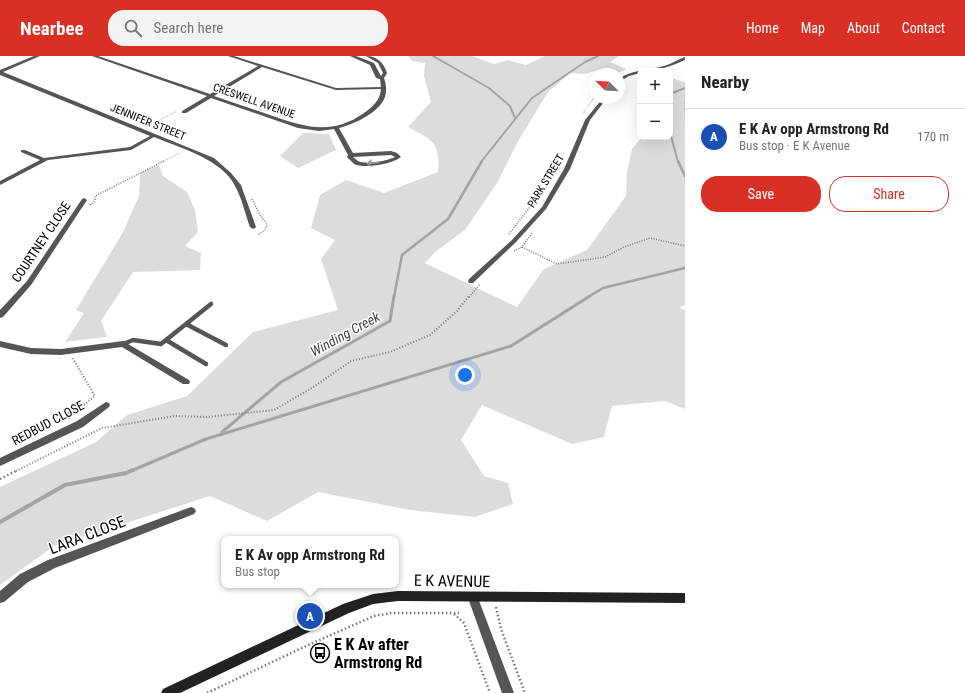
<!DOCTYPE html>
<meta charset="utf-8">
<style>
body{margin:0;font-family:"Roboto Condensed",sans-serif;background:#f2f2f2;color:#222}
.controls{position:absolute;right:12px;top:12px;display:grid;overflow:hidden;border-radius:8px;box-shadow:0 4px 16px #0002}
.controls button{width:36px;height:36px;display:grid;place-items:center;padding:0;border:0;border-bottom:1px solid #e0e0e0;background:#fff;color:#222;font:20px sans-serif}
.compass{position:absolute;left:589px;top:12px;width:36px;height:36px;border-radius:50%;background:#fff;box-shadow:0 4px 16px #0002;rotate:294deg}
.you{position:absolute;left:465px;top:319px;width:14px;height:14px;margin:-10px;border:3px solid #fff;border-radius:50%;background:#1a73e8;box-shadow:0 0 0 6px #1a73e833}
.badge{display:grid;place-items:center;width:26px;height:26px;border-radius:50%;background:#d93025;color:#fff;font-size:13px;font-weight:700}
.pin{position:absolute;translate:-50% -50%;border:2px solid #fff;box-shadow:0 1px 4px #0006}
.popup{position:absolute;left:221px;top:480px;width:178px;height:52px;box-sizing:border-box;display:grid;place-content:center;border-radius:8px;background:#fff;filter:drop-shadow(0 1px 3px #0005);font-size:13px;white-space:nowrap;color:#767676}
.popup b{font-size:15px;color:#222}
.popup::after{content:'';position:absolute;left:50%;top:100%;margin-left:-8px;border:8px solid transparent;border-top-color:#fff}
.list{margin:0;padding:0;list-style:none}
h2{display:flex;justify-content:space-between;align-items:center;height:52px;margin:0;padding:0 16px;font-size:17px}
h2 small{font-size:13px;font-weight:400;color:#767676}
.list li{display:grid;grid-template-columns:26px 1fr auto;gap:12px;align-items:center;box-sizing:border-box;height:56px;padding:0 16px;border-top:1px solid #e0e0e0}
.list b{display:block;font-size:15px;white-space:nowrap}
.list p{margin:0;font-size:13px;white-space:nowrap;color:#767676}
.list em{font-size:13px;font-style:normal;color:#767676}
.actions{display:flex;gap:8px;padding:12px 16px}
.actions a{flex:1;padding:9px 0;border:1px solid #d93025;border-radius:16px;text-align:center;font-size:14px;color:#d93025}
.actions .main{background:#d93025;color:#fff}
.icon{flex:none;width:22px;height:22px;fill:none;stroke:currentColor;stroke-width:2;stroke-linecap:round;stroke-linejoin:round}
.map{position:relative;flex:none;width:685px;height:637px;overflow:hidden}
header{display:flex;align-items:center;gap:24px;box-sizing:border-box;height:56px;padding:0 20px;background:#d93025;color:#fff}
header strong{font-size:19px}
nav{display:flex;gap:22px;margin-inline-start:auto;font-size:14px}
.search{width:280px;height:36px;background:#f2f2f2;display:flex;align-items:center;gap:10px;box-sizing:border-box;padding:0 14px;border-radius:16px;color:#767676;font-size:15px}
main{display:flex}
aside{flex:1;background:#fff}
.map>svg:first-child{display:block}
.green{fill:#dcdcdc}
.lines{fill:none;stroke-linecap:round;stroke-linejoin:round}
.stream-far3{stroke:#a3a3a3;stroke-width:2}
.stream-far2{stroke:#a3a3a3;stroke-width:2.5}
.stream-far1{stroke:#a3a3a3;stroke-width:3}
.stream{stroke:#a3a3a3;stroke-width:4}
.path-far3{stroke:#777;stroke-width:1;stroke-dasharray:0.5 1;stroke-linecap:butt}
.path-far2{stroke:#777;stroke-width:1.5;stroke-dasharray:1 1.5;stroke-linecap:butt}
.path-far1{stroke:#777;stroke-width:2;stroke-dasharray:1 2;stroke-linecap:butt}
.path{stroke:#777;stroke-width:2.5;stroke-dasharray:1.5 2.5;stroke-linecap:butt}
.lane{stroke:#555;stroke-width:4.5}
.street{fill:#555;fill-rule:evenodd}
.secondary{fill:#222;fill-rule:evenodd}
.oneway{stroke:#999}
.labels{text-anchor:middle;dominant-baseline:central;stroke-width:3;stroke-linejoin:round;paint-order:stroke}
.far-street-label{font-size:11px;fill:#000;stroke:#fff}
.street-label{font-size:13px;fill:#000;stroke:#fff}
.water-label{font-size:14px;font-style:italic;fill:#444;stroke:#fff}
.near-street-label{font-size:16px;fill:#000;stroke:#fff}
.near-poi-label{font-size:16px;font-weight:bold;fill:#000;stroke:#fff;text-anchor:start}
</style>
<header>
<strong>Nearbee</strong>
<div class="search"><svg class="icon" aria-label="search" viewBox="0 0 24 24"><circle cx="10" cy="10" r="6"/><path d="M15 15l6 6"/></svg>Search here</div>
<nav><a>Home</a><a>Map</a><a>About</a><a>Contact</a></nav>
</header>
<main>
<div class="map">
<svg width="685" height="637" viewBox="0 0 685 637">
<rect width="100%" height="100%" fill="#fff"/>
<path class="green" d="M 408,0 L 472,0 L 494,8 L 508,4 L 526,9 L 545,0 L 619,0 L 610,6 L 626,13 L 616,18 L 598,14 L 585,18 L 570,17 L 548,36 L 517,87 L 497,127 L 465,174 L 435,196 L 425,207 L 517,251 L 544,213 L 587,194 L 626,140 L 627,115 L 632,93 L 642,81 L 670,81 L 670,24 L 674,23 L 685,26 L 685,249 L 679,252 L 685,254 L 685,353 L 665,345 L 612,350 L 604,381 L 572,388 L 482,349 L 461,384 L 484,420 L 508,427 L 513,448 L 475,461 L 410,454 L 318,436 L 267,465 L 210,440 L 54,490 L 0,529 L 0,431 L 96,386 L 127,359 L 187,340 L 253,276 L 338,254 L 321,203 L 335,184 L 311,172 L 320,139 L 346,124 L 384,137 L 438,116 C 440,85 433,85 408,71 L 431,46 L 424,20 L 425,7 L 412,5 Z
M 303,77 L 329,78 L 336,94 L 298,112 L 280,100 Z
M 159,109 L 163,120 L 187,136 L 195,154 L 198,176 L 185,190 L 201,197 L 200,214 L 133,216 L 101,265 L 107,281 L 65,286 L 84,257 L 76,254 L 122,178 L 139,140 L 140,117 Z"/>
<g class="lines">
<path class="stream-far3" d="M 433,0 L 489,32 L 510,50 L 515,62
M 670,38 L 685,32
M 670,76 L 678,106
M 481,106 L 532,42 L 585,6 L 598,0"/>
<path class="stream-far2" d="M 678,105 L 685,120
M 394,241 L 402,199 L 448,163 L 482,105
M 588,241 L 603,232 L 685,212"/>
<path class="stream-far1" d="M 222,376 L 281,326 L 390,265 L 394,240
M 131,415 L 206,383 L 511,290 L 590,240"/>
<path class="stream" d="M 0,466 L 65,429 L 126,417 L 133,414"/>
<path class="path-far3" d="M 685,46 L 685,57
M 583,57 L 594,42
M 149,70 L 177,55
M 162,106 L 180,97"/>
<path class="path-far2" d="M 252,143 L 260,159 L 267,168 L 265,174 L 259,178 L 258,177
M 90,149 L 95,145 L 95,140 L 164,105
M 509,178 L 548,128 L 554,117
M 522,191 L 557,208 L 605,201 L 624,191 L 650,182 L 685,190
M 514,195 L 522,191 L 532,177
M 469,241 L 480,228"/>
<path class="path-far1" d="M 69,363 L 68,357 L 85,348 L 95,340 L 72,301
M 16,415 L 102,372 L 175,360 L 207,361 L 274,354 L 312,332 L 351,305 L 390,296 L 430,279 L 457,255 L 469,240"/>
<path class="path" d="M 0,423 L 18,414
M 496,551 L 501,573 L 525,637
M 454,558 L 464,567 L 490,637
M 207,637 L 306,590 L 374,560 L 392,557 L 459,557"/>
<path class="lane" d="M 186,268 L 226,289
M 166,284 L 206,308
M 123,288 L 133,284 L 161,288 L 211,248"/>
<path class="street" d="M 34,0 L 40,0 L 3,16 L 214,102 L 231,117 L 241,129 L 256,171 L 255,172 L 253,173 L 250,171 C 245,158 242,142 235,130 C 222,103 180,92 154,81 L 131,94 L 48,104 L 0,129 L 0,125 L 40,104 L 21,96 L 21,94 L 25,94 L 44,102 L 130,91 L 150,80 L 0,19 L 0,14 Z
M 92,0 L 98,0 L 210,38 L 258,10 L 228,0 L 234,0 L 336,32 L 381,31 L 380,23 L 376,22 L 370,9 L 350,0 L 356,0 L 374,7 L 381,20 L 383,17 L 378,7 L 366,0 C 377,0 384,7 387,17 L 384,22 C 386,28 387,34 385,41 C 379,57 354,68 339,72 L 353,97 L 391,95 L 397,97 L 401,101 C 393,108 364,113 354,108 C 352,106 349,103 347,101 L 348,99 L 334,73 L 319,75 L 298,72 L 211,42 L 186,57 L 182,57 L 182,55 L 207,40 ZM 262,11 L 336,34 L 381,33 C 380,45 372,51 364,57 C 330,81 302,70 267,58 C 249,52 232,46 214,40 ZM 391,99 L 395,101 C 387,105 366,109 358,105 C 356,104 355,102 353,101 Z
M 685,1 L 685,4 C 669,11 658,15 640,15 L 640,17 L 629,20 L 619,26 L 619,23 C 632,13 649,15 664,10 C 672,8 678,3 685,1 Z
M 603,42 L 607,42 L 590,64 L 570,113 L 546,153 L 516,186 L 473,227 L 469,227 L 468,225 L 469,223 L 512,184 L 542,151 L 564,113 L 585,64 Z
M 84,142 L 87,144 L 31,229 L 3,261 L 0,262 L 0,254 L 27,225 L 82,143 Z
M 0,285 L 31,292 L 61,293 L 123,285 L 189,324 L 190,326 L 189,328 L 183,328 L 122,291 L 61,299 L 31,298 L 0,291 Z
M 106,346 L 109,347 L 110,349 L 109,351 L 83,371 L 0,410 L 0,402 L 77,365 Z
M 191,451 L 194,452 L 196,455 L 194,458 L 55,512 L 28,526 L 4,546 L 0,547 L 0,535 L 20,518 L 48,504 Z
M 473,537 L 477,538 L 478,542 L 514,637 L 502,637 L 468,542 L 469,538 Z"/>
<path class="secondary" d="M 398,535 L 685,537 L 685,547 L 398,545 L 373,548 L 349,557 L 180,637 L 161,637 L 163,633 L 343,548 L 373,538 Z"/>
</g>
<defs><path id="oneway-shaft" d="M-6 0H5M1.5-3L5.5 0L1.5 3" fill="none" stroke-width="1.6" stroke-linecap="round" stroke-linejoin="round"/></defs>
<use class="oneway" href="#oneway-shaft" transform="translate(373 107) rotate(174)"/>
<defs>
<g id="bus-ring" transform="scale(1)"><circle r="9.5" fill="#fff" stroke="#000" stroke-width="1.5"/><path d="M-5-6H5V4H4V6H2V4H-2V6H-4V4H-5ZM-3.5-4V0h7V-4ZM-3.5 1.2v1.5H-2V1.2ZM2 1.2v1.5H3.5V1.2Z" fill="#000"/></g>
</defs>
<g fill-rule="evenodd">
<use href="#bus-ring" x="320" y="597"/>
</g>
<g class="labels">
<g class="far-street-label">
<text transform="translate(254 45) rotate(19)">CRESWELL AVENUE</text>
<text transform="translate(148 66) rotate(22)">JENNIFER STREET</text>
<text transform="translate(546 125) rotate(-59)">PARK STREET</text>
</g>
<g class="street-label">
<text transform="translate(41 186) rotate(-56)">COURTNEY CLOSE</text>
<text transform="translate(48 367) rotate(-28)">REDBUD CLOSE</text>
</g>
<g class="water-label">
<text transform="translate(345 278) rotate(-29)">Winding Creek</text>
</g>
<g class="near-street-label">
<text transform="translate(87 479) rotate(-21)">LARA CLOSE</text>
<text transform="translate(452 525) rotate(1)">E K AVENUE</text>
</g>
<g class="near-poi-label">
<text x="334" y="588">E K Av after<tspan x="334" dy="18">Armstrong Rd</tspan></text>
</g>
</g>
</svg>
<div class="controls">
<button>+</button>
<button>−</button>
</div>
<svg class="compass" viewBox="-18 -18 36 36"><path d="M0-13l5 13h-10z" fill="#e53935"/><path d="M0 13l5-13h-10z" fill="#767676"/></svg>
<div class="you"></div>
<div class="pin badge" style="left:310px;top:560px;background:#1a4fb4">A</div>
<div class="popup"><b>E K Av opp Armstrong Rd</b>Bus stop</div>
</div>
<aside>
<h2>Nearby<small></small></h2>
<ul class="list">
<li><span class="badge" style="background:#1a4fb4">A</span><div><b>E K Av opp Armstrong Rd</b><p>Bus stop · E K Avenue</p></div><em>170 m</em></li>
</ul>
<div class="actions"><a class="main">Save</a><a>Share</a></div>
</aside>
</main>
